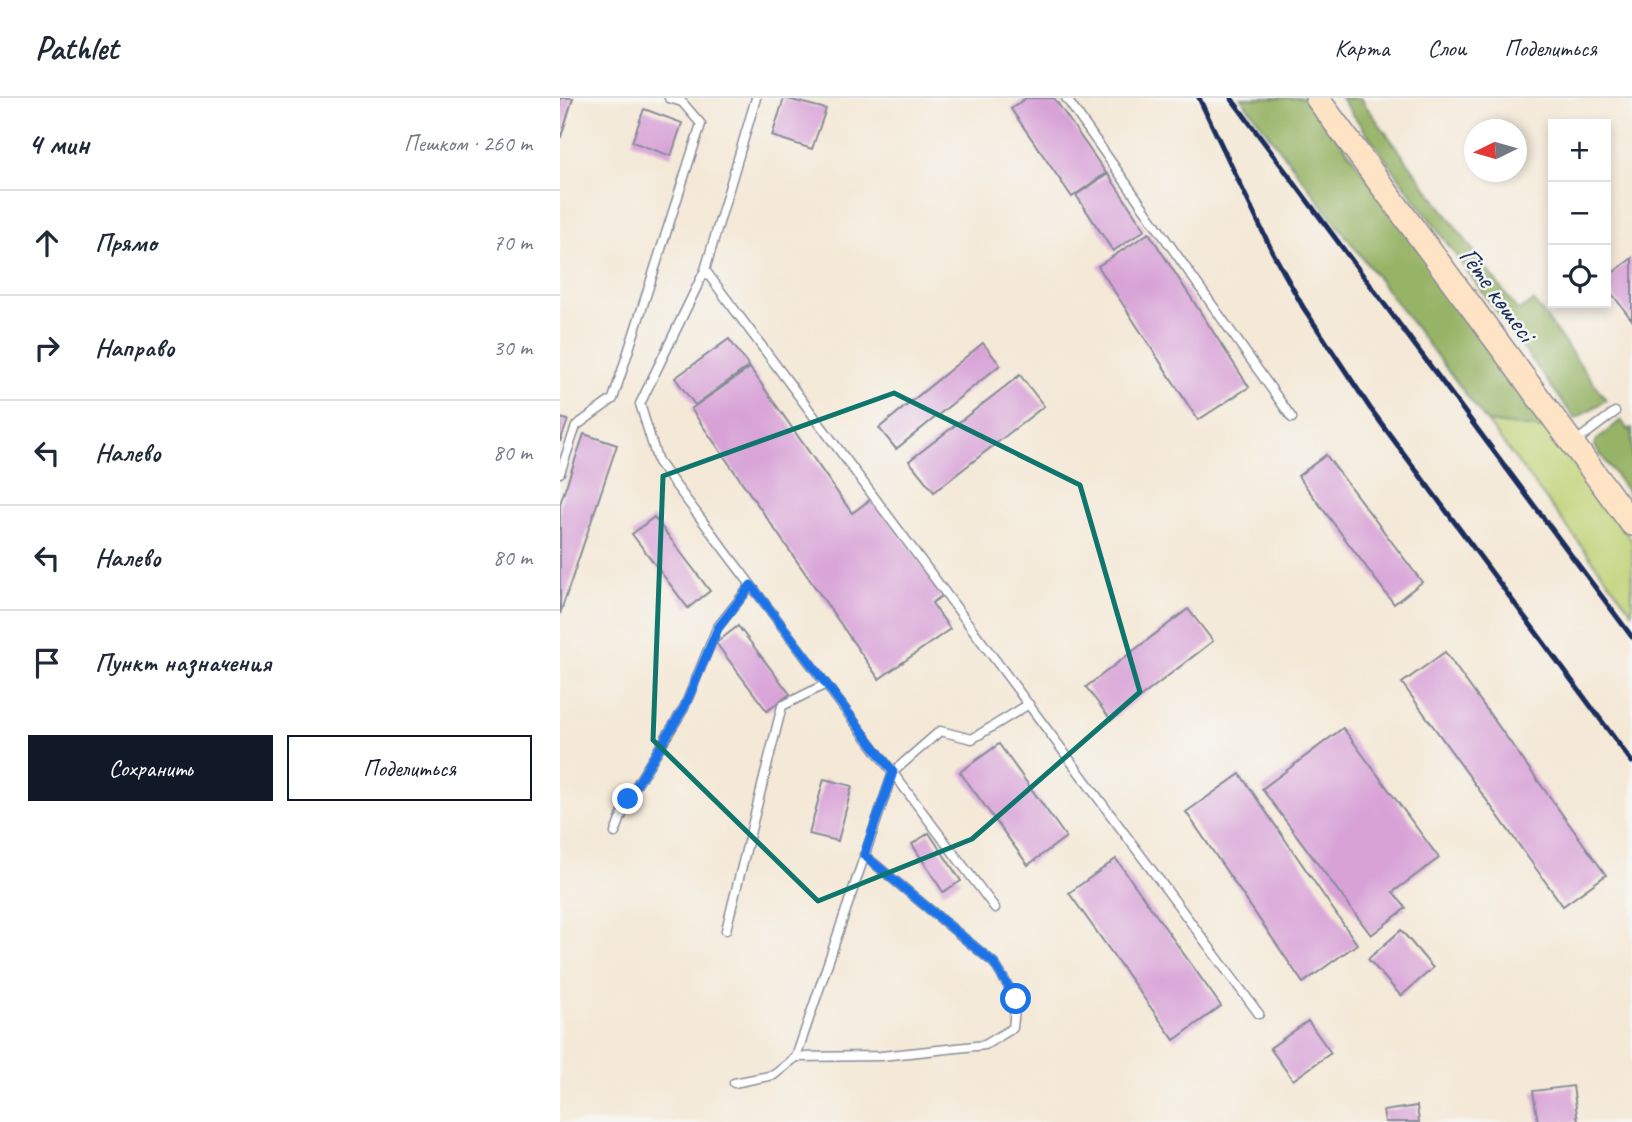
<!DOCTYPE html>
<html lang="ru">
<meta charset="utf-8">
<style>
body{margin:0;font-family:Caveat,sans-serif;background:#f6f6f7;color:#1f2937}
.controls{position:absolute;right:21px;top:21px;display:grid;overflow:hidden;border-radius:0px;box-shadow:0 4px 10px #0003}
.controls button{width:63px;height:63px;display:grid;place-items:center;padding:0;border:0;border-bottom:2px solid #e0e1e3;background:#fff;color:#1f2937;font:35px sans-serif}
.compass{position:absolute;left:904px;top:21px;width:63px;height:63px;border-radius:50%;background:#fff;box-shadow:0 4px 10px #0003;rotate:265deg}
.stop{position:absolute;width:21px;height:21px;margin:-16px;border:5px solid #1a73e8;border-radius:50%;background:#fff}
.stop.end{background:#1a73e8;border-color:#fff;box-shadow:0 2px 7px #0008}
.list{margin:0;padding:0;list-style:none}
h2{display:flex;justify-content:space-between;align-items:center;height:91px;margin:0;padding:0 28px;font-size:30px}
h2 small{font-size:23px;font-weight:400;color:#747a83}
.list li{display:grid;grid-template-columns:46px 1fr auto;gap:21px;align-items:center;box-sizing:border-box;height:105px;padding:0 28px;border-top:2px solid #e0e1e3}
.list b{display:block;font-size:26px;white-space:nowrap}
.list em{font-size:23px;font-style:normal;color:#747a83}
.actions{display:flex;gap:14px;padding:21px 28px}
.actions a{flex:1;padding:16px 0;border:2px solid #111827;border-radius:0px;text-align:center;font-size:24px;color:#111827}
.actions .main{background:#111827;color:#fff}
.icon{flex:none;width:38px;height:38px;fill:none;stroke:currentColor;stroke-width:2;stroke-linecap:round;stroke-linejoin:round}
.map{position:relative;flex:none;width:1072px;height:1024px;overflow:hidden}
header{display:flex;align-items:center;gap:42px;box-sizing:border-box;height:98px;padding:0 35px;background:#fff;border-bottom:2px solid #e0e1e3}
header strong{font-size:33px}
nav{display:flex;gap:38px;margin-inline-start:auto;font-size:24px}
main{display:flex}
aside{flex:1;background:#fff}
.map>svg:first-child{display:block}
.green{fill:#bfd275;stroke:#6d806a;stroke-width:2}
.forest{fill:#97b466;stroke:#597262;stroke-width:2}
.building{fill:#d8a2d7}
.lines{fill:none;stroke-linecap:round;stroke-linejoin:round}
.service-casing{stroke:#888c9a;stroke-width:11}
.secondary-casing{stroke:#888c9a;stroke-width:26}
.service{stroke:#fff;stroke-width:8}
.secondary{stroke:#fee4c5;stroke-width:23}
.rail{stroke:#1b2f5e;stroke-width:5}
.route{stroke:#1a73e8;stroke-width:9}
.marked{fill:none;stroke:#0f766e;stroke-width:5;stroke-linejoin:round}
.labels{text-anchor:middle;dominant-baseline:central;stroke-width:5;stroke-linejoin:round;paint-order:stroke}
.street-label{font-size:28px;fill:#1b2f5e;stroke:#f6f6f2}
</style>
<header>
<strong>Pathlet</strong>
<nav><a>Карта</a><a>Слои</a><a>Поделиться</a></nav>
</header>
<main>
<aside>
<h2>4 мин<small>Пешком · 260 m</small></h2>
<ul class="list">
<li><svg class="icon" aria-label="ahead" viewBox="0 0 24 24"><path d="M12 20V5M6 11l6-6 6 6"/></svg><div><b>Прямо</b></div><em>70 m</em></li>
<li><svg class="icon" aria-label="right" viewBox="0 0 24 24"><path d="M7 20v-9h11M14 6l5 5-5 5"/></svg><div><b>Направо</b></div><em>30 m</em></li>
<li><svg class="icon" aria-label="left" viewBox="0 0 24 24"><path d="M17 20v-9H6M10 6l-5 5 5 5"/></svg><div><b>Налево</b></div><em>80 m</em></li>
<li><svg class="icon" aria-label="left" viewBox="0 0 24 24"><path d="M17 20v-9H6M10 6l-5 5 5 5"/></svg><div><b>Налево</b></div><em>80 m</em></li>
<li><svg class="icon" aria-label="arrive" viewBox="0 0 24 24"><path d="M6 21V4h12l-3 4 3 4H6"/></svg><div><b>Пункт назначения</b></div></li>
</ul>
<div class="actions"><a class="main">Сохранить</a><a>Поделиться</a></div>
</aside>
<div class="map">
<svg width="1072" height="1024" viewBox="0 0 1072 1024">
<rect width="100%" height="100%" fill="#f6f6f2"/>
<filter id="ink" filterUnits="userSpaceOnUse"><feTurbulence type="fractalNoise" baseFrequency=".0143" numOctaves="2"/><feDisplacementMap in="SourceGraphic" scale="14" xChannelSelector="R" yChannelSelector="G"/><feConvolveMatrix kernelMatrix="1 2 1 2 8 2 1 2 1" color-interpolation-filters="sRGB"/></filter>
<filter id="wash" filterUnits="userSpaceOnUse"><feTurbulence type="fractalNoise" baseFrequency=".00686" numOctaves="4" result="noise"/><feDisplacementMap in="SourceGraphic" scale="28" xChannelSelector="R" yChannelSelector="G"/><feGaussianBlur stdDeviation="1.57" result="paint"/><feColorMatrix in="noise" values="0 0 0 0 0 0 0 0 0 0 0 0 0 0 0 0 0 1.4 0 .05"/><feComposite in="paint" operator="in"/></filter>
<g filter="url(#wash)">
<rect width="100%" height="100%" fill="#f4e8d6"/>
<path class="green" d="M 927,324 L 992,332 L 1072,443 L 1072,514 Z"/>
<path class="forest" d="M 681,0 L 749,0 L 992,332 L 927,324 Z
M 781,0 L 800,0 L 958,213 L 974,203 L 1046,302 L 1015,321 Z
M 1061,322 L 1068,332 L 1072,330 L 1072,400 L 1035,349 L 1036,343 Z"/>
<g id="blocks">
<path class="building" d="M 0,0 L 13,0 L 1,39 L 0,39 Z
M 224,0 L 266,11 L 252,51 L 212,38 Z
M 466,0 L 494,0 L 546,75 L 512,99 L 451,11 Z
M 84,11 L 122,25 L 111,58 L 72,44 Z
M 548,76 L 585,132 L 553,153 L 516,97 Z
M 589,135 L 689,289 L 638,322 L 538,168 Z
M 1072,160 L 1072,222 L 1046,188 L 1046,180 Z
M 169,241 L 189,268 L 135,307 L 115,280 Z
M 423,245 L 440,267 L 336,351 L 319,330 Z
M 190,270 L 292,415 L 314,399 L 383,497 L 372,505 L 390,531 L 319,581 L 131,311 Z
M 460,277 L 484,308 L 374,394 L 349,363 Z
M 0,320 L 8,322 L 0,344 Z
M 24,336 L 57,347 L 0,516 L 0,406 Z
M 766,357 L 862,484 L 834,506 L 738,378 Z
M 94,419 L 150,493 L 128,510 L 72,436 Z
M 628,511 L 653,543 L 551,622 L 526,589 Z
M 178,528 L 230,596 L 207,613 L 156,545 Z
M 885,554 L 1046,777 L 1003,808 L 842,585 Z
M 783,630 L 879,760 L 833,794 L 846,810 L 811,837 L 702,691 Z
M 439,646 L 506,739 L 468,767 L 400,674 Z
M 680,676 L 797,846 L 743,885 L 626,714 Z
M 264,681 L 292,688 L 278,743 L 249,736 Z
M 369,735 L 401,783 L 383,794 L 352,746 Z
M 556,761 L 661,908 L 614,942 L 509,795 Z
M 841,832 L 873,870 L 841,898 L 808,861 Z
M 748,923 L 771,955 L 733,982 L 710,950 Z
M 1013,988 L 1018,1024 L 978,1024 L 973,993 Z
M 857,1008 L 859,1024 L 825,1024 L 823,1013 Z"/>
</g>
</g>
<g filter="url(#ink)">
<use href="#blocks" fill-opacity="0" stroke="#888c9a" stroke-width="2"/>
<g class="lines">
<g class="service-casing">
<path id="service" d="M 196,0 L 145,172 L 80,306 L 98,364 L 435,810
M 506,0 L 732,320
M 145,172 L 699,916
M 1015,344 L 1055,314
M 0,375 L 16,328 L 53,301 L 141,26 L 122,4 L 109,0
M 55,735 L 68,701 L 124,610 L 157,530 L 191,487
M 166,832 L 222,608 L 266,586
M 236,959 L 321,958 L 425,947 L 453,930 L 456,901 L 434,865 L 304,757
M 174,985 L 214,977 L 236,959 L 333,674 L 380,633 L 412,641 L 469,606"/>
</g>
<g class="secondary-casing">
<path id="secondary" d="M 757,0 L 1072,426"/>
</g>
<use href="#service" class="service"/>
<use href="#secondary" class="secondary"/>
<path class="rail" d="M 639,0 L 712,153 L 743,209 L 810,310 L 1072,664
M 671,0 L 1072,539"/>
</g>
</g>
<g class="lines" filter="url(#ink)">
<path class="route" d="M 68,701 L 124,610 L 158,530 L 191,487 L 333,674 L 304,757 L 434,865 L 456,901"/>
</g>
<path class="marked" d="M 334,295 L 520,387 L 580,594 L 412,741 L 258,803 L 93,642 L 103,378 Z"/>
<g class="labels">
<g class="street-label">
<text transform="translate(938 196) rotate(54)">Гёте көшесі</text>
</g>
</g>
</svg>
<div class="controls">
<button>+</button>
<button>−</button>
<button><svg class="icon" aria-label="locate" viewBox="0 0 24 24"><circle cx="12" cy="12" r="6"/><path d="M12 2v4M12 18v4M2 12h4M18 12h4"/></svg></button>
</div>
<svg class="compass" viewBox="-18 -18 36 36"><path d="M0-13l5 13h-10z" fill="#e53935"/><path d="M0 13l5-13h-10z" fill="#747a83"/></svg>
<div class="stop" style="left:456px;top:901px"></div>
<div class="stop end" style="left:68px;top:701px"></div>
</div>
</main>
